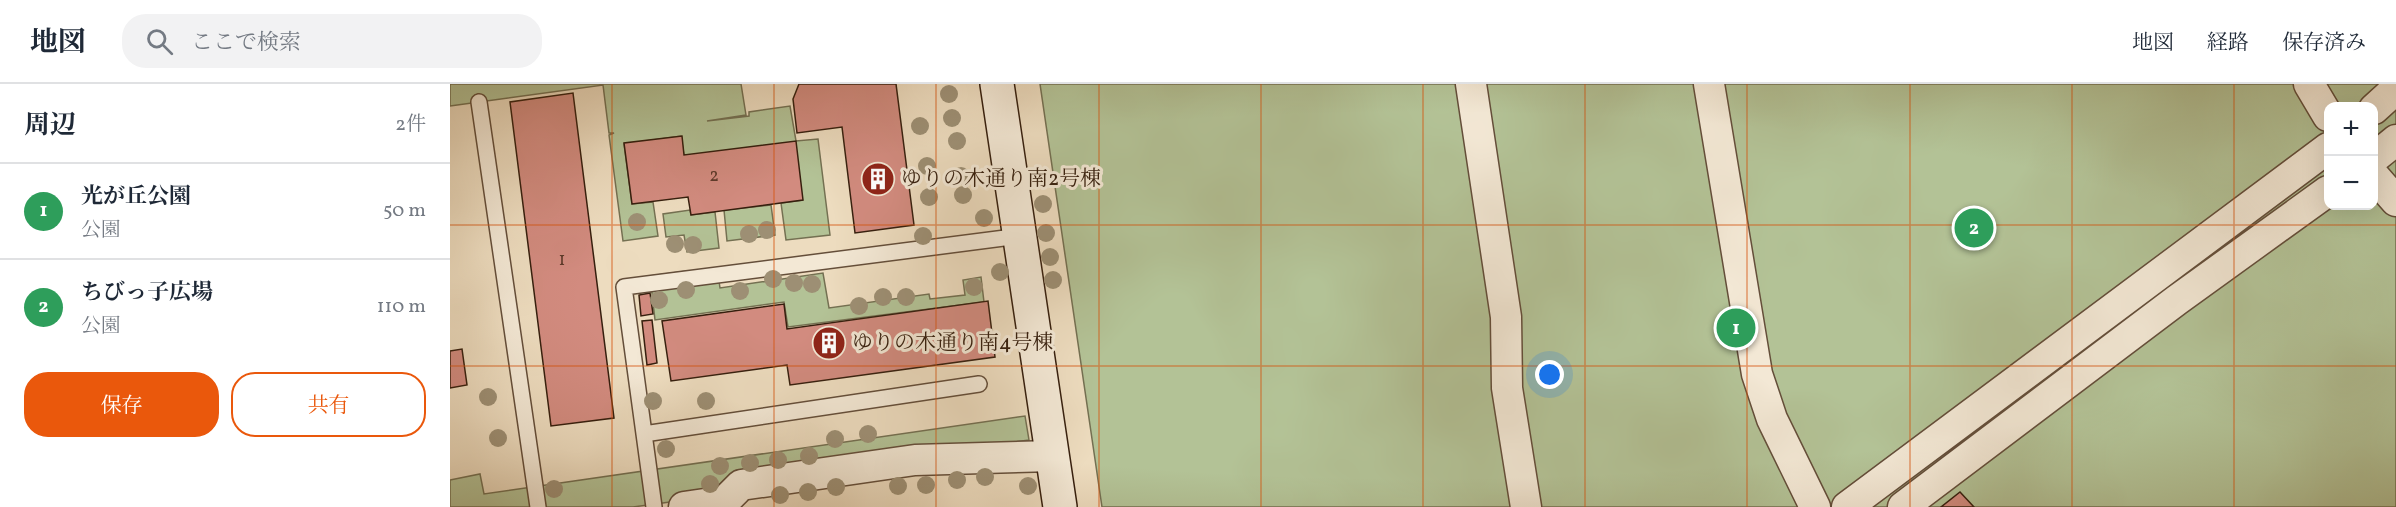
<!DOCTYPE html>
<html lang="ja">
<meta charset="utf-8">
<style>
body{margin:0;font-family:Vollkorn,"Noto Serif JP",serif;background:#f2f2f3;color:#1f2937}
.controls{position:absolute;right:18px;top:18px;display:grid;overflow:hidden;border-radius:12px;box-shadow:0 6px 24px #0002}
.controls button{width:54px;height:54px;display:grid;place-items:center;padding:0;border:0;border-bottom:2px solid #e0e1e3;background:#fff;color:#1f2937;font:30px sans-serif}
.you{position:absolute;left:1100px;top:291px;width:21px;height:21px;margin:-15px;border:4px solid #fff;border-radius:50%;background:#1a73e8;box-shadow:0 0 0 9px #1a73e833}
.badge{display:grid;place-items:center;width:39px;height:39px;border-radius:50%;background:#ea580c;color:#fff;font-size:20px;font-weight:700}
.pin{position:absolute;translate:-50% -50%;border:3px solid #fff;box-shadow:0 2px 6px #0006}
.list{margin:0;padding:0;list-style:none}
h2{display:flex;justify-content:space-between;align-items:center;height:78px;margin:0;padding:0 24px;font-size:26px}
h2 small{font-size:20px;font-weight:400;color:#747a83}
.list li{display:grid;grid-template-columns:39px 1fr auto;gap:18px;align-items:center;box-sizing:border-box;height:96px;padding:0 24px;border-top:2px solid #e0e1e3}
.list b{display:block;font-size:22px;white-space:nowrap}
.list p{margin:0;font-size:20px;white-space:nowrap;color:#747a83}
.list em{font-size:20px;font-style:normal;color:#747a83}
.actions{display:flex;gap:12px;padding:18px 24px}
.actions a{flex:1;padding:14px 0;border:2px solid #ea580c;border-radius:24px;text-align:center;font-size:21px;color:#ea580c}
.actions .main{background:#ea580c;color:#fff}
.icon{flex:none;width:33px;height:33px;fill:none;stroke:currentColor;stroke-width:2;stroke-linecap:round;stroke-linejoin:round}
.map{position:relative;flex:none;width:1946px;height:423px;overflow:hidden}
header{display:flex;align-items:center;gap:36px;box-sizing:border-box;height:84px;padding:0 30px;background:#fff;border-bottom:2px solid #e0e1e3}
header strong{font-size:28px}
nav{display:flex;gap:33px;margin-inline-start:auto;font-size:21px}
.search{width:420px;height:54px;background:#f2f2f3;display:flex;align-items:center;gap:15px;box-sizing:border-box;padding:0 21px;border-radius:24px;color:#747a83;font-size:22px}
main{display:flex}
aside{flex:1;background:#fff}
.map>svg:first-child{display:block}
.green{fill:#b3c296;stroke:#747052;stroke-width:1.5;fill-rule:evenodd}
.building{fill:#d28b7f;stroke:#361f0e;stroke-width:1.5}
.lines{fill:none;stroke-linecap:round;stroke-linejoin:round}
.lane-casing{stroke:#644e3a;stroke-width:18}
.street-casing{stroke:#644e3a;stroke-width:33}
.secondary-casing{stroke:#361f0e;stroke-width:36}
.lane{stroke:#f3e8d5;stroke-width:15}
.street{stroke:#f3e8d5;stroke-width:30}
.secondary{stroke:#f3e8d5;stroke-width:33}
.tree{fill:#9d8f74}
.grid{fill:none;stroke:#d6530c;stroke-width:1.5;stroke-opacity:0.55}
.labels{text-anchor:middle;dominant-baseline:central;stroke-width:6;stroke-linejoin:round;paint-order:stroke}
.number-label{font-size:18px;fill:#5d3a2a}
.poi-label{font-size:21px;fill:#361f0e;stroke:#f3e8d5;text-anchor:start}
</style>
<header>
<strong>地図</strong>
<div class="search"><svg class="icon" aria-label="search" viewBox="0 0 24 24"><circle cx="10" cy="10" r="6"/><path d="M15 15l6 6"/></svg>ここで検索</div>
<nav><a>地図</a><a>経路</a><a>保存済み</a></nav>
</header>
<main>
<aside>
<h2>周辺<small>2件</small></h2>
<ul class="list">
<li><span class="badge" style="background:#2e9e5b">1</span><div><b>光が丘公園</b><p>公園</p></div><em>50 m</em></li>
<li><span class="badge" style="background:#2e9e5b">2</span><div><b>ちびっ子広場</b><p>公園</p></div><em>110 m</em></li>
</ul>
<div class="actions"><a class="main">保存</a><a>共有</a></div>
</aside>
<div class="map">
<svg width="1946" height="423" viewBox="0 0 1946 423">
<rect width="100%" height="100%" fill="#eddcbf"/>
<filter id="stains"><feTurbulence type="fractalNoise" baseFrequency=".00333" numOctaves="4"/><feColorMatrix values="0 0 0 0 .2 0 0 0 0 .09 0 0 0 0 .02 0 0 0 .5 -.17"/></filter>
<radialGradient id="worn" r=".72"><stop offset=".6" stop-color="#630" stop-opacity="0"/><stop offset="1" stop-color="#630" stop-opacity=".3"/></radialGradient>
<path class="green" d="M 0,0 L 291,0 L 296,31 L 257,37 L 299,32 L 299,28 L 340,22 L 346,57 L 368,55 L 380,151 L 336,156 L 331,119 L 353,116 L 234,71 L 231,52 L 174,60 L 182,120 L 203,118 L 208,152 L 173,157 L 159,51 L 164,49 L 159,49 L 153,1 L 0,22 Z
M 590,0 L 1946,0 L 1946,423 L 652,423 ZM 1878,22 L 1924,22 L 1924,122 L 1878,122 Z
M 321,121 L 325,151 L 277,157 L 274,126 Z
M 240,126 L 241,131 L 265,128 L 269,164 L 237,168 L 234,151 L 216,153 L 213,130 Z
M 236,187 L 238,201 L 269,197 L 270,204 L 373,189 L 379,224 L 479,210 L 480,215 L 515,211 L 513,196 L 531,193 L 534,218 L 338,243 L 334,218 L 205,236 L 200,192 Z
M 575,332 L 579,356 L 288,396 L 272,411 L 183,423 L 0,423 L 0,396 L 30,390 L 34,410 Z"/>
<path class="building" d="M 349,0 L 446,0 L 464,141 L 405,149 L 392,43 L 347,49 L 343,15 Z
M 123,9 L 164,334 L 101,342 L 60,18 Z
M 232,52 L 234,71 L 346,57 L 353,116 L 241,131 L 238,113 L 182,120 L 174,59 Z
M 200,209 L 203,230 L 191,232 L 189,211 Z
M 538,217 L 545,273 L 340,301 L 337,281 L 221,297 L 212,237 L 334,220 L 337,245 Z
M 202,236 L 207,279 L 197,281 L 192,237 Z
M 12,265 L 17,301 L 0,304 L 0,267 Z
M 1510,408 L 1524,423 L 1491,423 Z"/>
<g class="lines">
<g class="lane-casing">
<path id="lane" d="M 29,18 L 88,423
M 194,350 L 529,300
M 204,423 L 174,203 L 570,152"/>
</g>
<g class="street-casing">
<path id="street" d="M 1021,0 L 1056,233 L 1057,304 L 1076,423
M 1259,0 L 1307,290 L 1322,335 L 1365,423
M 1859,0 L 1878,32
M 1924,25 L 1946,5
M 1924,74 L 1946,56
M 1924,92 L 1946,117
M 234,423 L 275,417 L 291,401 L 465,376 L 603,372
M 1397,423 L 1878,64
M 1453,423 L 1727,216 L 1878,107"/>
</g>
<g class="secondary-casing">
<path id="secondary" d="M 547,0 L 610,423"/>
</g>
<use href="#lane" class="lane"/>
<use href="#street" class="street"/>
<use href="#secondary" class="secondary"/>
</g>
<g class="tree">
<circle cx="499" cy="10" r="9"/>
<circle cx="502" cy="34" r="9"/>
<circle cx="470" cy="42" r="9"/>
<circle cx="507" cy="57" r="9"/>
<circle cx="477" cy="82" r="9"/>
<circle cx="511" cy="92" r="9"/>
<circle cx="513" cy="111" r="9"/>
<circle cx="479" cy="113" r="9"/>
<circle cx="593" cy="120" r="9"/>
<circle cx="534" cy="134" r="9"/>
<circle cx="187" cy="138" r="9"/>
<circle cx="317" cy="146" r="9"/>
<circle cx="596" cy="149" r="9"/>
<circle cx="299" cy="150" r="9"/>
<circle cx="473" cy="152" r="9"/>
<circle cx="225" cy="160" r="9"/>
<circle cx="243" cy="161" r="9"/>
<circle cx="600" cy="173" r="9"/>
<circle cx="550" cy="188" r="9"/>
<circle cx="323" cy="195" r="9"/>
<circle cx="603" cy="196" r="9"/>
<circle cx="344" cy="199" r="9"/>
<circle cx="362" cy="200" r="9"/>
<circle cx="524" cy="203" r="9"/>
<circle cx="236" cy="206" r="9"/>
<circle cx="290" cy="207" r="9"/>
<circle cx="433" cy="213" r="9"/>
<circle cx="456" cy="213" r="9"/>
<circle cx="209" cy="216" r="9"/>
<circle cx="409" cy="222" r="9"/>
<circle cx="38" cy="313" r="9"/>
<circle cx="203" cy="317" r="9"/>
<circle cx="256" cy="317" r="9"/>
<circle cx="418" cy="350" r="9"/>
<circle cx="48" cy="354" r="9"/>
<circle cx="385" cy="355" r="9"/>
<circle cx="216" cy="365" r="9"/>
<circle cx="359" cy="372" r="9"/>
<circle cx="328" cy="376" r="9"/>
<circle cx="300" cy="379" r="9"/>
<circle cx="270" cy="382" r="9"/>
<circle cx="535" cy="393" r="9"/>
<circle cx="507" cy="396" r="9"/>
<circle cx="260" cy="400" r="9"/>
<circle cx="476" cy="401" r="9"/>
<circle cx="448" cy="402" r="9"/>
<circle cx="578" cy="402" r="9"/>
<circle cx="386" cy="403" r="9"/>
<circle cx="104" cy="405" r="9"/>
<circle cx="358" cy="408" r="9"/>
<circle cx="330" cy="411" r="9"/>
</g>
<path class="grid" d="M 162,0 L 162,423M 324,0 L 324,423M 486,0 L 486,423M 649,0 L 649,423M 811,0 L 811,423M 973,0 L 973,423M 1135,0 L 1135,423M 1297,0 L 1297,423M 1460,0 L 1460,423M 1622,0 L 1622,423M 1784,0 L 1784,423M 0,141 L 1946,141M 0,282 L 1946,282"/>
<defs>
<g id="building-disc" transform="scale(1.725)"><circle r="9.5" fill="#8f2418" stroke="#f3e8d5"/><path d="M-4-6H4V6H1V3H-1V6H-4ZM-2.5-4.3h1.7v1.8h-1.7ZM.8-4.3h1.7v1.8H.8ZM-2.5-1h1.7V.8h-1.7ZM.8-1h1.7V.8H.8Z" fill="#fff"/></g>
</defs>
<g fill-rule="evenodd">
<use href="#building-disc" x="428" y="95"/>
<use href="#building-disc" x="379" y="259"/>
</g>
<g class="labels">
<g class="number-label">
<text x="264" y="92">2</text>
<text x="112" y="176">1</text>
</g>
<g class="poi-label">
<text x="451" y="95">ゆりの木通り南2号棟</text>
<text x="402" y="259">ゆりの木通り南4号棟</text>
</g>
</g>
<rect width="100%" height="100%" filter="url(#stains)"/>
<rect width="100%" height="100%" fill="url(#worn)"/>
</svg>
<div class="controls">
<button>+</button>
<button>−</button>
</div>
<div class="you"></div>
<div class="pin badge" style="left:1286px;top:244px;background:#2e9e5b">1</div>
<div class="pin badge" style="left:1524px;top:144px;background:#2e9e5b">2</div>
</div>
</main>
